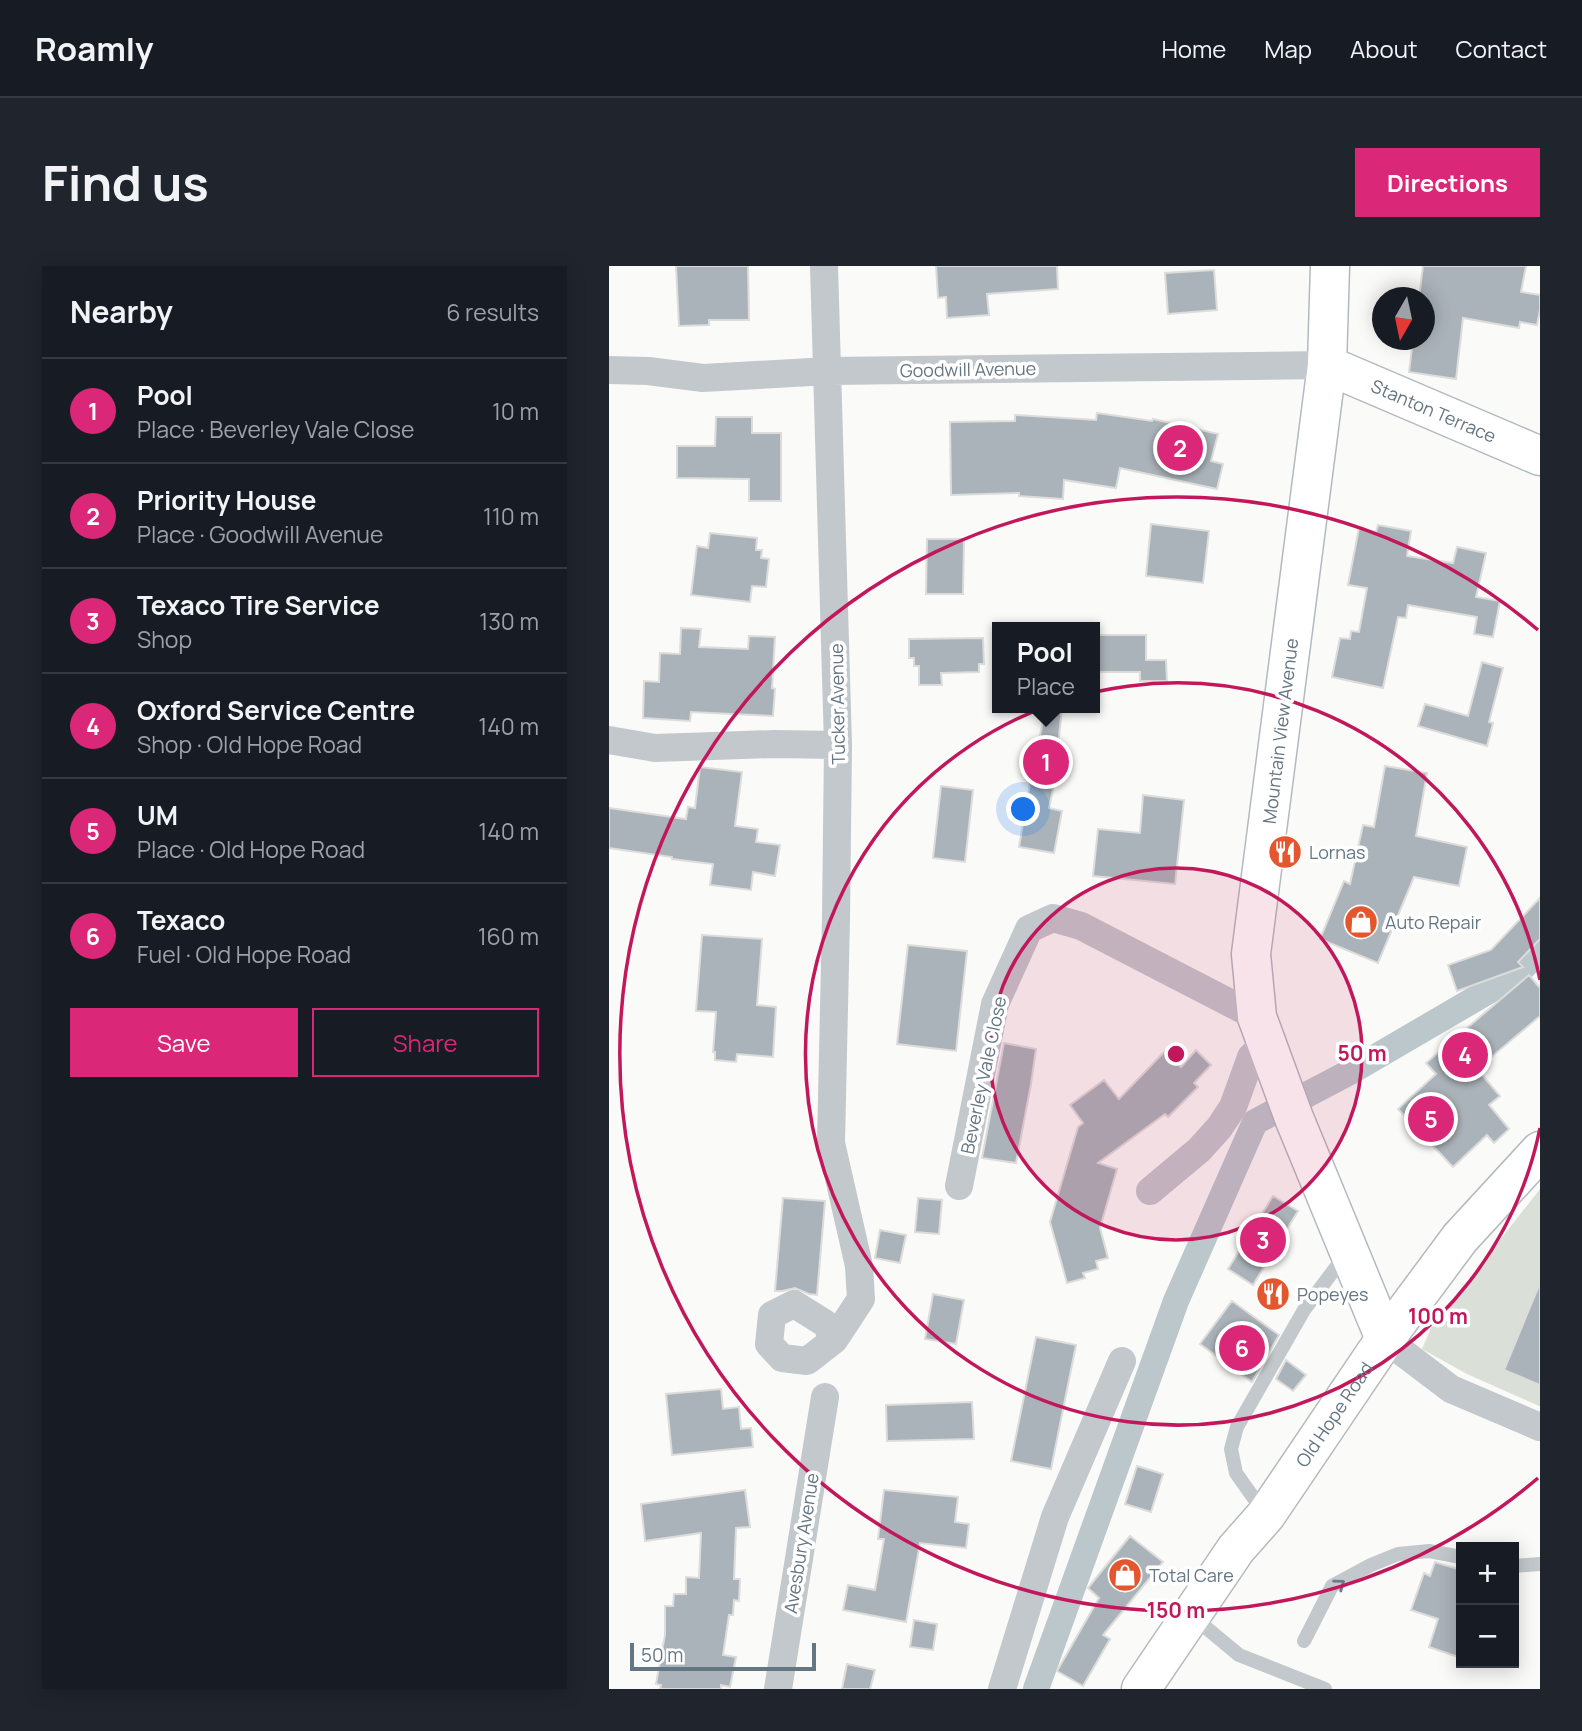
<!DOCTYPE html>
<meta charset="utf-8">
<style>
body{margin:0;font-family:Manrope,sans-serif;background:#20242c;color:#f1f3f6}
.controls{position:absolute;right:21px;bottom:21px;display:grid;overflow:hidden;border-radius:0px;box-shadow:0 4px 18px #0003}
.controls button{width:63px;height:63px;display:grid;place-items:center;padding:0;border:0;border-bottom:2px solid #363941;background:#171b24;color:#f1f3f6;font:35px sans-serif}
.compass{position:absolute;left:763px;top:21px;width:63px;height:63px;border-radius:50%;background:#171b24;box-shadow:0 4px 18px #0003;rotate:189deg}
.scale{position:absolute;left:21px;bottom:18px;width:186px;box-sizing:border-box;padding-left:7px;border:4px solid #657683;border-top:0;font-size:19px;line-height:24px;white-space:nowrap;color:#657683;-webkit-text-stroke:5px #fff;paint-order:stroke}
.you{position:absolute;left:415px;top:544px;width:24px;height:24px;margin:-18px;border:5px solid #fff;border-radius:50%;background:#1a73e8;box-shadow:0 0 0 10px #1a73e833}
.badge{display:grid;place-items:center;width:46px;height:46px;border-radius:50%;background:#db2777;color:#fff;font-size:23px;font-weight:700}
.pin{position:absolute;translate:-50% -50%;border:4px solid #fff;box-shadow:0 2px 7px #0006}
.popup{position:absolute;left:383px;top:356px;width:108px;height:91px;box-sizing:border-box;display:grid;place-content:center;border-radius:0px;background:#171b24;filter:drop-shadow(0 2px 5px #0005);font-size:23px;white-space:nowrap;color:#9ea1a6}
.popup b{font-size:26px;color:#f1f3f6}
.popup::after{content:'';position:absolute;left:50%;top:100%;margin-left:-14px;border:14px solid transparent;border-top-color:#171b24}
.list{margin:0;padding:0;list-style:none}
h2{display:flex;justify-content:space-between;align-items:center;height:91px;margin:0;padding:0 28px;font-size:30px}
h2 small{font-size:23px;font-weight:400;color:#9ea1a6}
.list li{display:grid;grid-template-columns:46px 1fr auto;gap:21px;align-items:center;box-sizing:border-box;height:105px;padding:0 28px;border-top:2px solid #363941}
.list b{display:block;font-size:26px;white-space:nowrap}
.list p{margin:0;font-size:23px;white-space:nowrap;color:#9ea1a6}
.list em{font-size:23px;font-style:normal;color:#9ea1a6}
.actions{display:flex;gap:14px;padding:21px 28px}
.actions a{flex:1;padding:16px 0;border:2px solid #db2777;border-radius:0px;text-align:center;font-size:24px;color:#db2777}
.actions .main{background:#db2777;color:#fff}
.map{position:relative;flex:none;width:931px;height:1423px;overflow:hidden;border-radius:0px}
header{display:flex;align-items:center;gap:42px;box-sizing:border-box;height:98px;padding:0 35px;background:#171b24;border-bottom:2px solid #363941}
header strong{font-size:33px}
nav{display:flex;gap:38px;margin-inline-start:auto;font-size:24px}
.intro{display:flex;align-items:center;justify-content:space-between;box-sizing:border-box;height:168px;padding:0 42px}
h1{margin:0;font-size:49px}
.button{padding:18px 32px;border-radius:0px;background:#db2777;color:#fff;font-size:24px;font-weight:700}
main{display:flex;gap:42px;padding:0 42px}
aside{flex:1;background:#171b24;border-radius:0px;box-shadow:0 4px 18px #0003}
.map>svg:first-child{display:block}
.green{fill:#dadfd7}
.lines{fill:none;stroke-linecap:round;stroke-linejoin:round}
.canal{stroke:#bbc7cb;stroke-width:26}
.building{fill:#aab3b9;stroke:#dcdcda;stroke-width:2}
.secondary-casing{stroke:#b3babf;stroke-width:41}
.primary-casing{stroke:#b5babe;stroke-width:41}
.service{stroke:#c3c8cc;stroke-width:14}
.minor{stroke:#c3c8cc;stroke-width:28}
.secondary{stroke:#fff;stroke-width:38}
.primary{stroke:#fff;stroke-width:38}
.oneway{stroke:#6a7a87}
.ring{fill:none;stroke:#c2185b;stroke-width:3.5}
.labels{text-anchor:middle;dominant-baseline:central;stroke-width:7;stroke-linejoin:round;paint-order:stroke}
.street-label{font-size:18px;fill:#657683;stroke:#fff}
.poi-label{font-size:18px;fill:#657683;stroke:#fff;text-anchor:start}
.centre{fill:#c2185b;stroke:#fff;stroke-width:3.5}
.ring-label{font-size:21px;text-anchor:middle;font-weight:bold;fill:#c2185b;stroke:#fff;stroke-width:7;stroke-linejoin:round;paint-order:stroke}
</style>
<header>
<strong>Roamly</strong>
<nav><a>Home</a><a>Map</a><a>About</a><a>Contact</a></nav>
</header>
<div class="intro"><h1>Find us</h1><a class="button">Directions</a></div>
<main>
<aside>
<h2>Nearby<small>6 results</small></h2>
<ul class="list">
<li><span class="badge">1</span><div><b>Pool</b><p>Place · Beverley Vale Close</p></div><em>10 m</em></li>
<li><span class="badge">2</span><div><b>Priority House</b><p>Place · Goodwill Avenue</p></div><em>110 m</em></li>
<li><span class="badge">3</span><div><b>Texaco Tire Service</b><p>Shop</p></div><em>130 m</em></li>
<li><span class="badge">4</span><div><b>Oxford Service Centre</b><p>Shop · Old Hope Road</p></div><em>140 m</em></li>
<li><span class="badge">5</span><div><b>UM</b><p>Place · Old Hope Road</p></div><em>140 m</em></li>
<li><span class="badge">6</span><div><b>Texaco</b><p>Fuel · Old Hope Road</p></div><em>160 m</em></li>
</ul>
<div class="actions"><a class="main">Save</a><a>Share</a></div>
</aside>
<div class="map">
<svg width="931" height="1423" viewBox="0 0 931 1423">
<rect width="100%" height="100%" fill="#fafaf8"/>
<path class="green" d="M 931,923 L 931,1140 L 930,1140 L 858,1108 L 813,1083 L 822,1062 Z"/>
<g class="lines">
<path class="canal" d="M 427,1423 L 567,1035 L 646,856 L 741,806 L 907,709 L 931,683"/>
</g>
<path class="building" d="M 67,0 L 139,0 L 140,54 L 100,54 L 100,59 L 70,60 Z
M 327,0 L 448,0 L 449,23 L 378,28 L 380,49 L 338,52 L 337,31 L 329,32 Z
M 814,0 L 917,0 L 912,26 L 931,29 L 931,44 L 928,59 L 911,56 L 910,62 L 854,52 L 847,113 L 800,106 L 804,74 L 816,74 L 816,32 L 810,32 Z
M 605,4 L 608,44 L 559,48 L 556,7 Z
M 488,147 L 543,155 L 544,153 L 609,168 L 602,195 L 614,198 L 608,223 L 511,202 L 507,222 L 455,214 L 454,233 L 410,230 L 410,227 L 342,229 L 341,156 L 406,155 L 406,149 L 487,154 Z
M 107,151 L 143,151 L 143,167 L 172,167 L 172,235 L 140,235 L 140,213 L 68,212 L 68,180 L 106,180 Z
M 542,258 L 600,265 L 594,317 L 537,310 Z
M 769,259 L 802,265 L 798,290 L 844,297 L 848,281 L 877,287 L 867,331 L 891,335 L 884,371 L 865,368 L 868,351 L 799,339 L 797,352 L 789,351 L 774,422 L 723,411 L 731,372 L 741,373 L 742,365 L 750,366 L 758,322 L 739,319 L 750,262 L 767,266 Z
M 101,267 L 148,272 L 147,284 L 153,284 L 152,292 L 160,293 L 157,321 L 143,320 L 141,336 L 82,329 L 88,280 L 99,282 Z
M 318,273 L 355,273 L 354,328 L 317,328 Z
M 72,362 L 92,363 L 90,381 L 139,383 L 140,370 L 166,371 L 163,422 L 166,423 L 164,450 L 82,446 L 81,455 L 34,452 L 35,415 L 50,416 L 51,387 L 71,388 Z
M 489,369 L 537,369 L 537,394 L 557,394 L 558,415 L 531,415 L 531,406 L 490,406 Z
M 374,372 L 375,398 L 370,398 L 370,406 L 332,407 L 333,419 L 310,419 L 310,400 L 305,400 L 305,392 L 300,392 L 300,373 Z
M 873,396 L 894,402 L 880,456 L 884,457 L 878,480 L 809,460 L 816,438 L 859,450 Z
M 437,442 L 453,442 L 449,480 L 453,481 L 440,542 L 453,545 L 445,587 L 410,581 L 422,511 Z
M 776,500 L 818,507 L 807,570 L 858,581 L 850,620 L 805,611 L 769,697 L 711,673 L 735,615 L 741,618 L 754,559 L 765,561 Z
M 91,501 L 133,506 L 126,560 L 149,563 L 147,576 L 171,579 L 166,610 L 144,606 L 142,624 L 101,619 L 104,598 L 63,593 L 63,591 L 0,582 L 0,542 L 77,553 L 79,541 L 86,542 Z
M 332,520 L 364,524 L 356,596 L 324,592 Z
M 534,529 L 575,534 L 566,618 L 484,610 L 489,563 L 531,567 Z
M 931,632 L 931,673 L 909,696 L 914,701 L 848,725 L 839,699 L 882,684 Z
M 93,669 L 153,673 L 148,739 L 167,741 L 164,791 L 128,788 L 127,796 L 106,794 L 106,786 L 104,786 L 107,746 L 87,745 Z
M 299,679 L 358,685 L 347,785 L 288,778 Z
M 920,709 L 931,722 L 931,750 L 868,803 L 891,830 L 880,839 L 900,863 L 885,877 L 878,869 L 844,901 L 789,843 L 827,808 L 817,797 Z
M 395,777 L 427,783 L 422,818 L 407,897 L 373,892 Z
M 587,784 L 602,799 L 585,817 L 589,821 L 559,851 L 556,848 L 489,897 L 508,903 L 491,962 L 499,992 L 487,995 L 489,1003 L 474,1007 L 476,1012 L 458,1017 L 441,956 L 469,861 L 474,857 L 461,839 L 495,814 L 510,833 L 556,785 L 572,801 Z
M 664,930 L 689,945 L 644,1019 L 619,1003 Z
M 174,932 L 216,935 L 208,1029 L 200,1028 L 186,1022 L 173,1025 L 166,1025 Z
M 309,932 L 333,934 L 330,968 L 306,966 Z
M 271,964 L 297,969 L 291,997 L 266,992 Z
M 931,1017 L 931,1119 L 895,1104 Z
M 324,1028 L 355,1034 L 347,1078 L 316,1073 Z
M 623,1035 L 670,1069 L 643,1116 L 591,1078 Z
M 427,1071 L 467,1079 L 442,1203 L 402,1195 Z
M 677,1094 L 697,1109 L 684,1125 L 667,1113 Z
M 112,1123 L 114,1143 L 130,1141 L 132,1163 L 142,1162 L 144,1181 L 63,1189 L 57,1128 Z
M 363,1136 L 365,1173 L 278,1175 L 277,1139 Z
M 528,1200 L 554,1208 L 542,1246 L 516,1238 Z
M 136,1224 L 141,1261 L 127,1262 L 125,1313 L 131,1313 L 130,1335 L 125,1334 L 124,1349 L 120,1349 L 114,1389 L 127,1391 L 121,1421 L 112,1419 L 112,1423 L 51,1423 L 52,1419 L 47,1418 L 56,1369 L 56,1340 L 64,1340 L 65,1328 L 77,1328 L 77,1311 L 90,1312 L 92,1267 L 36,1275 L 32,1238 Z
M 275,1224 L 349,1231 L 346,1256 L 360,1258 L 357,1282 L 311,1277 L 297,1356 L 234,1344 L 239,1319 L 266,1324 L 275,1273 L 269,1273 Z
M 521,1270 L 554,1296 L 494,1369 L 501,1373 L 474,1420 L 448,1405 L 490,1332 L 479,1322 Z
M 826,1296 L 852,1304 L 852,1392 L 820,1381 L 829,1353 L 802,1344 L 815,1307 L 821,1310 Z
M 305,1354 L 328,1358 L 324,1384 L 301,1381 Z
M 238,1398 L 266,1404 L 261,1423 L 233,1423 Z"/>
<g class="lines">
<g class="secondary-casing">
<g id="secondary">
<path d="M 721,0 L 718,99 L 642,688 L 648,751 L 685,852 L 776,1073"/>
<path id="s1" d="M 718,99 L 931,190"/>
</g>
</g>
<g class="primary-casing">
<g id="primary">
<path id="s2" d="M 532,1423 L 627,1283 L 657,1249 L 776,1073 L 851,972 L 931,885"/>
</g>
</g>
<path class="service" d="M 656,1248 L 627,1207 L 622,1183 L 628,1161 L 695,1044 L 737,988
M 905,1300 L 931,1298
M 583,1350 L 630,1389 L 716,1423
M 695,1375 L 723,1320 L 762,1299 L 789,1288 L 820,1285 L 852,1291"/>
<path class="minor" d="M 215,0 L 229,479 L 227,652 L 222,877 L 250,1000 L 252,1033 L 225,1074 L 198,1095 L 173,1092 L 160,1078 L 163,1049 L 185,1038 L 217,1058 L 225,1074
M 0,104 L 39,105 L 94,112 L 220,105 L 718,99
M 0,474 L 46,482 L 165,478 L 229,479
M 350,920 L 386,738 L 420,663 L 444,652 L 472,660 L 648,751
M 541,925 L 590,884 L 610,862 L 624,841 L 642,791 L 657,776
M 776,1073 L 842,1123 L 931,1161
M 169,1423 L 216,1131
M 393,1423 L 446,1251 L 513,1095"/>
<use href="#secondary" class="secondary"/>
<use href="#primary" class="primary"/>
</g>
<defs><path id="oneway-chevron" d="M-2-3.5L2.5 0L-2 3.5" fill="none" stroke-width="1.6" stroke-linecap="round" stroke-linejoin="round" transform="scale(1.75)"/></defs>
<use class="oneway" href="#oneway-chevron" transform="translate(731 1318) rotate(-36)"/>
<circle cx="567" cy="788" r="186" fill="#c2185b" fill-opacity=".12"/>
<g class="ring">
<circle cx="567" cy="788" r="186"/>
<path d="M931 862A371 371 0 1 1 931 714"/>
<path d="M929 1212A557 557 0 1 1 929 364"/>
</g>
<defs>
<g id="restaurant-disc" transform="scale(1.75)"><circle r="9.5" fill="#e4572e" stroke="#fff"/><path d="M-5-6h1v4h1v-4h1v4h1v-4h1v5L-1.5 .5V6h-2V.5L-5-1ZM5-6V6H3V1.5H1.5Q1.5-4 5-6Z" fill="#fff"/></g>
<g id="shop-disc" transform="scale(1.75)"><circle r="9.5" fill="#e4572e" stroke="#fff"/><path d="M-5-2.5h2.3a2.7 3.5 0 0 1 5.4 0H5L5.5 6h-11ZM-1.5-2.5h3a1.5 2.3 0 0 0-3 0Z" fill="#fff"/></g>
</defs>
<g fill-rule="evenodd">
<use href="#restaurant-disc" x="676" y="586"/>
<use href="#shop-disc" x="752" y="656"/>
<use href="#restaurant-disc" x="664" y="1028"/>
<use href="#shop-disc" x="516" y="1309"/>
</g>
<g class="labels">
<g class="street-label">
<text transform="translate(359 103) rotate(-1)">Goodwill Avenue</text>
<text stroke="none"><textPath href="#s1" startOffset="116">Stanton Terrace</textPath></text>
<text transform="translate(228 438) rotate(-91)">Tucker Avenue</text>
<text transform="translate(671 465) rotate(-83)">Mountain View Avenue</text>
<text transform="translate(374 809) rotate(-78)">Beverley Vale Close</text>
<text stroke="none"><textPath href="#s2" startOffset="336">Old Hope Road</textPath></text>
<text transform="translate(192 1277) rotate(-81)">Avesbury Avenue</text>
</g>
<g class="poi-label">
<text x="700" y="586">Lornas</text>
<text x="776" y="656">Auto Repair</text>
<text x="688" y="1028">Popeyes</text>
<text x="540" y="1309">Total Care</text>
</g>
</g>
<circle cx="567" cy="788" r="10" class="centre"/>
<g class="ring-label">
<text x="753" y="795">50 m</text>
<text x="829" y="1058">100 m</text>
<text x="567" y="1352">150 m</text>
</g>
</svg>
<div class="controls">
<button>+</button>
<button>−</button>
</div>
<svg class="compass" viewBox="-18 -18 36 36"><path d="M0-13l5 13h-10z" fill="#e53935"/><path d="M0 13l5-13h-10z" fill="#9ea1a6"/></svg>
<div class="scale">50 m</div>
<div class="you"></div>
<div class="pin badge" style="left:437px;top:496px">1</div>
<div class="popup"><b>Pool</b>Place</div>
<div class="pin badge" style="left:571px;top:182px">2</div>
<div class="pin badge" style="left:654px;top:974px">3</div>
<div class="pin badge" style="left:856px;top:789px">4</div>
<div class="pin badge" style="left:822px;top:853px">5</div>
<div class="pin badge" style="left:633px;top:1082px">6</div>
</div>
</main>
